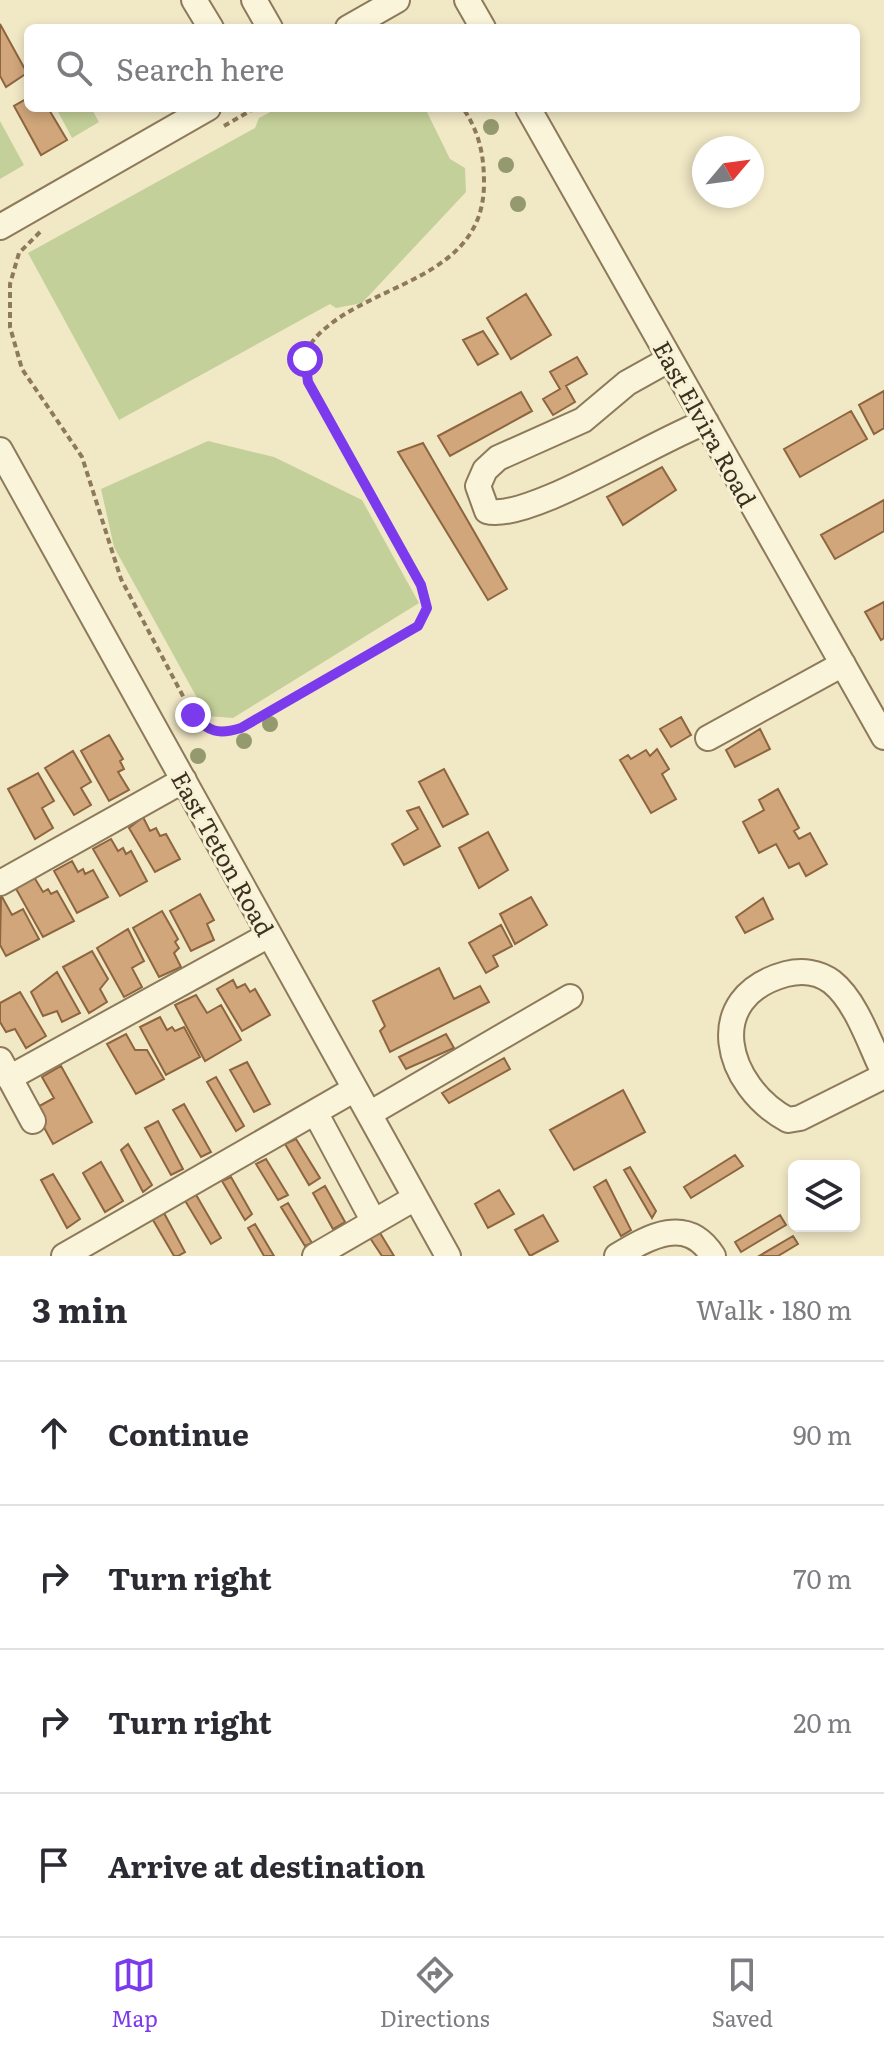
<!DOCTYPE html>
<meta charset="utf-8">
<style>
body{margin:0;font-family:Literata,serif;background:#f7f7f7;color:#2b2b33}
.controls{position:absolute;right:24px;bottom:24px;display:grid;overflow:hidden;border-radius:12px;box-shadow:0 4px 12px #0003}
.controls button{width:72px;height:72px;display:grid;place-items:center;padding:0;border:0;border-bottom:2px solid #e1e1e2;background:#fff;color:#2b2b33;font:40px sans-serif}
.compass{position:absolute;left:692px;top:136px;width:72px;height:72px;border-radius:50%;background:#fff;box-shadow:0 4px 12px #0003;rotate:61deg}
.stop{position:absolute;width:24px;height:24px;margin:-18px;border:6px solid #7c3aed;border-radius:50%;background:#fff}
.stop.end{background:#7c3aed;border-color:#fff;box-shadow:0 2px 8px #0008}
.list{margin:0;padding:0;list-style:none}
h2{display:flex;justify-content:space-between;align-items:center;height:104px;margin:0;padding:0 32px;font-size:34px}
h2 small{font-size:26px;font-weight:400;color:#7c7c81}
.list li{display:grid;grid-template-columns:52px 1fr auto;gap:24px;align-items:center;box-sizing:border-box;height:144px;padding:0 32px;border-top:2px solid #e1e1e2}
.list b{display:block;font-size:30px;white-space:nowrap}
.list em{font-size:26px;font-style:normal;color:#7c7c81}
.icon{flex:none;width:44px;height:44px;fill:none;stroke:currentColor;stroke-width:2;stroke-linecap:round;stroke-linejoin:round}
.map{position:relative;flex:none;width:884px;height:1256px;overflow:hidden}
.search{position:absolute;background:#fff;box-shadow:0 4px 12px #0003;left:24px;right:24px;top:24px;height:88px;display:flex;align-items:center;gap:20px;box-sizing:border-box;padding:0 28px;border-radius:12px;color:#7c7c81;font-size:30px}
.sheet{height:680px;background:#fff}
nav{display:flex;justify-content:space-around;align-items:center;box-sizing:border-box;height:112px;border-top:2px solid #e1e1e2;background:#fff;font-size:22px;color:#7c7c81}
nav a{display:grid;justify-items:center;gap:4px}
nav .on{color:#7c3aed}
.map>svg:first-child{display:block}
.green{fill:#c4d099}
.building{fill:#d0a67a;stroke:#8d653f;stroke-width:2}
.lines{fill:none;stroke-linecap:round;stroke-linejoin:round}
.minor-casing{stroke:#8d7a5a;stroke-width:28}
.path{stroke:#8d7a5a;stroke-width:4;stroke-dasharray:6 4;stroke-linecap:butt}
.minor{stroke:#faf4da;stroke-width:24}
.tree{fill:#949a6d}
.route{stroke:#7c3aed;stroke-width:10}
.labels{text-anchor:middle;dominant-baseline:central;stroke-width:6;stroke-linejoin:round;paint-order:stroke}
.street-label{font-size:24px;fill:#3c301f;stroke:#f7f1d6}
</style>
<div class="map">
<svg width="884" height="1256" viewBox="0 0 884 1256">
<rect width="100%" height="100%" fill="#f1e8c6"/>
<path class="green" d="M 56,108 L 91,108 L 99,122 L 72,138 Z
M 278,108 L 425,108 L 450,159 L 465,168 L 466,192 L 362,303 L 336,308 L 330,304 L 119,420 L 28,253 L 255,128 L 259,118 Z
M 0,121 L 24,165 L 0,179 Z
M 208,441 L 274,457 L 362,500 L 419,603 L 233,718 L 207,716 L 114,547 L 101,489 Z"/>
<path class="building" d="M 0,24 L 27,73 L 6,87 L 0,76 Z
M 28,98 L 28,108 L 48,108 L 67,140 L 41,155 L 14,106 Z
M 526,294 L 551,335 L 511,359 L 487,318 Z
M 483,331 L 498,354 L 478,365 L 463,340 Z
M 577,357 L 587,374 L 566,386 L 575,402 L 553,415 L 543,399 L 560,389 L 550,372 Z
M 884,391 L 884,428 L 874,434 L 859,405 Z
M 521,392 L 532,411 L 450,456 L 438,436 Z
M 851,411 L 867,439 L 800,477 L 784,449 Z
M 423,443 L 507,589 L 488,600 L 398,452 Z
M 662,467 L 676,490 L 623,525 L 607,497 Z
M 884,500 L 884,531 L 835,559 L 821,535 Z
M 884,602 L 884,638 L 881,640 L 865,612 Z
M 681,717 L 691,735 L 671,747 L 660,729 Z
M 760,729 L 770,749 L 735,767 L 726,750 Z
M 109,735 L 123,759 L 120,761 L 124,769 L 118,772 L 129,790 L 109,801 L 81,751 Z
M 657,749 L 669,769 L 662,774 L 676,799 L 651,813 L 620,760 L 628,755 L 631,759 L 646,750 L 650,756 Z
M 73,751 L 91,782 L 81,788 L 91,805 L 74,815 L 45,768 Z
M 444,769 L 468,814 L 443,827 L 419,782 Z
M 38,773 L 54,801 L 42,808 L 53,828 L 35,839 L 8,789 Z
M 778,789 L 799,828 L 794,831 L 799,839 L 810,833 L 827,864 L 806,876 L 799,863 L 789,868 L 776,844 L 759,853 L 743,822 L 764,810 L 759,800 Z
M 419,807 L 440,846 L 404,865 L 392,844 L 418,829 L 407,811 Z
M 143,817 L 150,831 L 156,828 L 160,836 L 166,834 L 180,859 L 155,872 L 129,828 Z
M 488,832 L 508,870 L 479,888 L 459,848 Z
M 111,839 L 118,851 L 123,848 L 126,854 L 131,851 L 147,881 L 120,896 L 93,849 Z
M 72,861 L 78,872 L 83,869 L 85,874 L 93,870 L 108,897 L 77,913 L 54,871 Z
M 34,877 L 43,892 L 48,889 L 51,894 L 57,891 L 74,921 L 43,937 L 15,887 Z
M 200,894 L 214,920 L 207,924 L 214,940 L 191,951 L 170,911 Z
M 1,895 L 12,915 L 23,909 L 39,939 L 6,956 L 0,945 Z
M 531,897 L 547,925 L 515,944 L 500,914 Z
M 763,898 L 773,919 L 745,933 L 736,917 Z
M 162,911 L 178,939 L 175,942 L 179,948 L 174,953 L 181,967 L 159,977 L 133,928 Z
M 501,925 L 512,946 L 493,956 L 498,966 L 486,973 L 469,943 Z
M 128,929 L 144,961 L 132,968 L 142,987 L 124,997 L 97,948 Z
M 92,951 L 108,979 L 100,989 L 107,1002 L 89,1013 L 63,967 Z
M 439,968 L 454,999 L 480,986 L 489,1002 L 390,1052 L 380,1031 L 385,1026 L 373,1001 Z
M 57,972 L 80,1013 L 62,1022 L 57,1011 L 43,1016 L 31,992 Z
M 233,980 L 237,988 L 245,984 L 250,992 L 255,989 L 270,1015 L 242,1031 L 217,989 Z
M 20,992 L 46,1036 L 26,1048 L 15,1029 L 6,1032 L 0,1022 L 0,1003 Z
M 196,995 L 207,1013 L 221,1005 L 241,1040 L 205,1061 L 175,1005 Z
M 160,1017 L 167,1030 L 172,1027 L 175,1031 L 184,1027 L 200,1057 L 166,1075 L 140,1027 Z
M 126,1034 L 135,1050 L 147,1050 L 164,1079 L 136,1094 L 107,1044 Z
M 446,1034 L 454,1048 L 406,1069 L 399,1057 Z
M 504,1058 L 510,1069 L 449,1103 L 442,1093 Z
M 247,1062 L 270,1104 L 254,1112 L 230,1070 Z
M 61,1066 L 92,1122 L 53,1144 L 34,1109 L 54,1098 L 42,1077 Z
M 216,1077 L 244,1126 L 236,1131 L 207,1082 Z
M 623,1090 L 645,1132 L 574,1170 L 550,1130 Z
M 184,1104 L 211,1152 L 201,1157 L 173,1110 Z
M 158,1121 L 183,1169 L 171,1175 L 145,1128 Z
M 296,1139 L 320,1178 L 309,1185 L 285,1144 Z
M 128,1144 L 152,1185 L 143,1192 L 121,1150 Z
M 735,1155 L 743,1166 L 691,1198 L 684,1187 Z
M 266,1159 L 288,1195 L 278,1200 L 256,1164 Z
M 101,1162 L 123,1201 L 105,1212 L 83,1173 Z
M 630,1167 L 656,1211 L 652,1218 L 624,1170 Z
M 53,1174 L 80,1219 L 67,1228 L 41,1180 Z
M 231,1177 L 252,1214 L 245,1220 L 222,1181 Z
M 606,1180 L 631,1230 L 621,1236 L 594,1187 Z
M 325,1186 L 345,1222 L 333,1229 L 313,1193 Z
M 499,1190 L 514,1214 L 488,1228 L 475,1204 Z
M 195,1193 L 221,1238 L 211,1244 L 184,1199 Z
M 288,1203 L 312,1243 L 305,1246 L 281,1207 Z
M 164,1213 L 185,1252 L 178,1256 L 174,1256 L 153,1220 Z
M 543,1215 L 558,1241 L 530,1256 L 515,1230 Z
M 780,1215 L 786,1225 L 741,1252 L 735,1242 Z
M 255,1224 L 274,1256 L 264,1256 L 248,1228 Z
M 380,1233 L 394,1256 L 382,1256 L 370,1238 Z
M 793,1236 L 798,1244 L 778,1256 L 759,1256 Z"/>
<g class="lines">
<g class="minor-casing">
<path id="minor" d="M 194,0 L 211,28
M 254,0 L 270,28
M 467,0 L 483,28
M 348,28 L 397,0
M 528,108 L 884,737
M 0,227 L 208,108
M 670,359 L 627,383 L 583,420 L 498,458 L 485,470 L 478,486 L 487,511 C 526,523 658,439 706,422
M 0,450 L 448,1256
M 708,738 L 843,664
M 0,883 L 184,780
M 0,1060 L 33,1121
M 884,1073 C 870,1045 857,1002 832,982 C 819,972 802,970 786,974 C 701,997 725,1086 788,1120 L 800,1118 L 884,1076
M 9,1078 L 269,935
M 315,1112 L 374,1222
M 369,1114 L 570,997
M 64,1256 L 355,1089
M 315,1256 L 415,1198
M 617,1256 C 650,1236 687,1215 713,1256"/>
</g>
<path class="path" d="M 224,126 L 255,108
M 40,232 L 19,253 L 10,284 L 10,327 L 22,369 L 82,457 L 121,579 L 193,715 C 209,732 217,735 241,728 L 418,626 L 427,608 L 421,585 L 308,382 C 306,366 304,349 317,336 C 370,281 484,281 484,183 C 484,154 479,132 463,108"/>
<use href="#minor" class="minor"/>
</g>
<g class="tree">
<circle cx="491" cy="127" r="8"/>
<circle cx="506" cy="165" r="8"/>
<circle cx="518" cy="204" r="8"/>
<circle cx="270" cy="724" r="8"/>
<circle cx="244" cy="741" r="8"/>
<circle cx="198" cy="756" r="8"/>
</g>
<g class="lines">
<path class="route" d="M 193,715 C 209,732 218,735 241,728 L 418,626 L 427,608 L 421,585 L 308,382 L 305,359"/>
</g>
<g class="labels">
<g class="street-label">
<text transform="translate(706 423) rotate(61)">East Elvira Road</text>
<text transform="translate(224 853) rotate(61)">East Teton Road</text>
</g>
</g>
</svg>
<div class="controls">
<button><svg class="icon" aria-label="layers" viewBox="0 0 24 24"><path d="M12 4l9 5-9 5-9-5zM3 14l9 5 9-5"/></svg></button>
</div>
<svg class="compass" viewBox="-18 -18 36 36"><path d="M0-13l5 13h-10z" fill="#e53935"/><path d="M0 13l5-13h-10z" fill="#7c7c81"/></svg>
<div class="stop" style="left:305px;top:359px"></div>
<div class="stop end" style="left:193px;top:715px"></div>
<div class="search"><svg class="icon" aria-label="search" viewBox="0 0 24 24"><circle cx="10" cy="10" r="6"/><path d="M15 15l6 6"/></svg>Search here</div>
</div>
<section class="sheet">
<h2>3 min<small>Walk · 180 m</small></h2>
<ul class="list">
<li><svg class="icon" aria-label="ahead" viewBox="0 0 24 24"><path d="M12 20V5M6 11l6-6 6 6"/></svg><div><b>Continue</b></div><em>90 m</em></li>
<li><svg class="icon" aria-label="right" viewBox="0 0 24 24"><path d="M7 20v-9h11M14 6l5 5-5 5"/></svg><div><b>Turn right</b></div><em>70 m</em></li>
<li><svg class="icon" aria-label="right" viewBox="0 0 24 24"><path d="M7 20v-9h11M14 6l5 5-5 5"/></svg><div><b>Turn right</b></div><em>20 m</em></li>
<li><svg class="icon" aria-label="arrive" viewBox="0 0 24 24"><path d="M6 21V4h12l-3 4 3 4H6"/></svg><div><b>Arrive at destination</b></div></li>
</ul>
</section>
<nav>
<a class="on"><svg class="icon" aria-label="map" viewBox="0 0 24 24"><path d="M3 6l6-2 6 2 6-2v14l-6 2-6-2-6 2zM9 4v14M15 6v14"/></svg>Map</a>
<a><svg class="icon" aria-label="directions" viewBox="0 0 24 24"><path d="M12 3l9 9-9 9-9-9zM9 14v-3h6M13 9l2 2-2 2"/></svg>Directions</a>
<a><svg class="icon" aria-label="saved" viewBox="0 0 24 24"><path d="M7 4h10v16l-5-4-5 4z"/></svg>Saved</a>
</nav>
